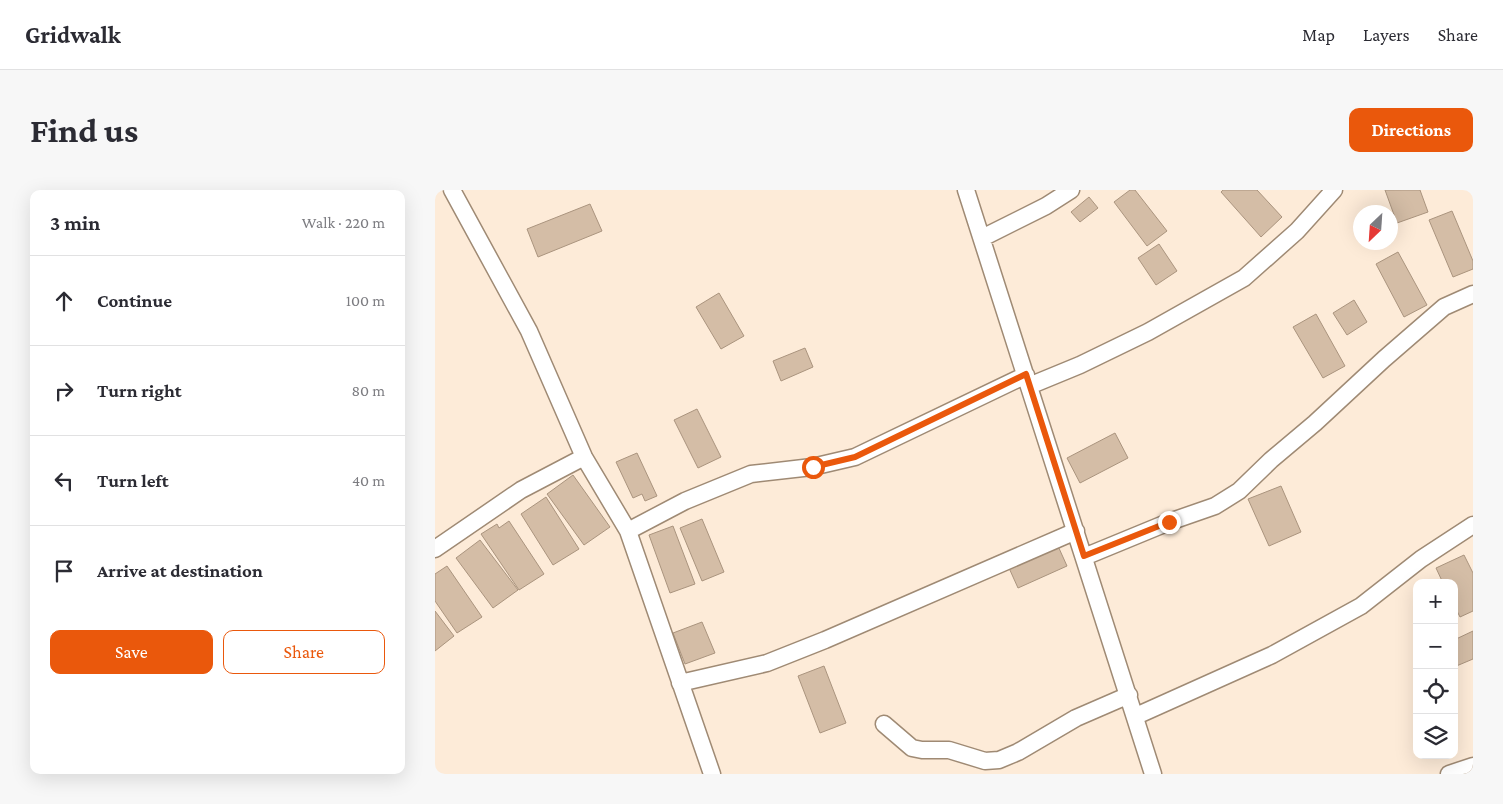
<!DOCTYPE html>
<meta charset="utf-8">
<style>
body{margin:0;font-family:"Crimson Pro",serif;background:#f7f7f7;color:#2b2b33}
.controls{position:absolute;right:15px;bottom:15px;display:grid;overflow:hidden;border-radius:10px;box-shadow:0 5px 20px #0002}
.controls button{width:45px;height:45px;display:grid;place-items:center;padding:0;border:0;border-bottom:1px solid #e1e1e2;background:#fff;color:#2b2b33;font:25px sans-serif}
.compass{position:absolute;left:918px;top:15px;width:45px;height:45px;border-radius:50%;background:#fff;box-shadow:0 5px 20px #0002;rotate:205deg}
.stop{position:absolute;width:15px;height:15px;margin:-11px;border:4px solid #ea580c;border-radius:50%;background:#fff}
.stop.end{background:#ea580c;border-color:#fff;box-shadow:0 1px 5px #0008}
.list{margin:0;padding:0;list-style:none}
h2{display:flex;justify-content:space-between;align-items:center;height:65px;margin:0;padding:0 20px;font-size:21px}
h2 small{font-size:16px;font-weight:400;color:#7c7c81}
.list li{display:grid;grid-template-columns:32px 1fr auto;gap:15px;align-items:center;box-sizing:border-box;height:90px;padding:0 20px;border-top:1px solid #e1e1e2}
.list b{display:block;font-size:19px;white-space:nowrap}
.list em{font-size:16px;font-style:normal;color:#7c7c81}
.actions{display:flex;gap:10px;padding:15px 20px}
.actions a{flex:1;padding:11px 0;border:1px solid #ea580c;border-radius:10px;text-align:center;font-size:18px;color:#ea580c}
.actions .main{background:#ea580c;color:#fff}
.icon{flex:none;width:28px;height:28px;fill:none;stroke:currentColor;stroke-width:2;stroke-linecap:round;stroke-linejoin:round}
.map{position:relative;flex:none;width:1038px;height:584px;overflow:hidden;border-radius:10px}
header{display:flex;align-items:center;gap:30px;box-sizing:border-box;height:70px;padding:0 25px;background:#fff;border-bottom:1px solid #e1e1e2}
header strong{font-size:24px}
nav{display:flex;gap:28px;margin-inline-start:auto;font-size:18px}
.intro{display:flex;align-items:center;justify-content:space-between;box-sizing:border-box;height:120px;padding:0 30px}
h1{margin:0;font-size:35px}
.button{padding:12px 22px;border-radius:10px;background:#ea580c;color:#fff;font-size:18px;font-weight:700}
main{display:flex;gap:30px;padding:0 30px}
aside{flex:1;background:#fff;border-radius:10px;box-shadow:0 5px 20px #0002}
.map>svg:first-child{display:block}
.building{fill:#d4bda6;stroke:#aa947e}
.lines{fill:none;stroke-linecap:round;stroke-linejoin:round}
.minor-casing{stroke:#9f8a74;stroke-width:19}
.minor{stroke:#fff;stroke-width:16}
.route{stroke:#ea580c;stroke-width:6}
</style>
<header>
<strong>Gridwalk</strong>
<nav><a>Map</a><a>Layers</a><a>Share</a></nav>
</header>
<div class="intro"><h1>Find us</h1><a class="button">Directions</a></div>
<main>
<aside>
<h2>3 min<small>Walk · 220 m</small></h2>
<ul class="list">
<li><svg class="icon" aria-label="ahead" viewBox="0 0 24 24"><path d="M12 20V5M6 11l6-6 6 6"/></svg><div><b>Continue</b></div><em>100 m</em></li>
<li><svg class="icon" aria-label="right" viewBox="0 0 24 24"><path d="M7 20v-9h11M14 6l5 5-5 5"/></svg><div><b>Turn right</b></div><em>80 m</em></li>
<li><svg class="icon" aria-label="left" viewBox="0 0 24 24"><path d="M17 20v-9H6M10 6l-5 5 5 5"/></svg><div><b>Turn left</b></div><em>40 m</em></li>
<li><svg class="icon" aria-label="arrive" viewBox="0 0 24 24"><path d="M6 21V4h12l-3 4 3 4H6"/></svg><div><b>Arrive at destination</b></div></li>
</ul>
<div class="actions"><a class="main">Save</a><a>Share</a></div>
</aside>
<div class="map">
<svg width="1038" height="584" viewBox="0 0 1038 584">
<rect width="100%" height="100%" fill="#fdebd8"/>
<path class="building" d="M 695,0 L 700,0 L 732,41 L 712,56 L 679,12 Z
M 788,0 L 822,0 L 847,27 L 826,47 L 786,2 Z
M 950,0 L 985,0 L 993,22 L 962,33 Z
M 654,7 L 663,18 L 645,32 L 636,22 Z
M 155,14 L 167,41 L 103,67 L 92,39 Z
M 1017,21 L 1038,71 L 1038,79 L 1018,87 L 994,30 Z
M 724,54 L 742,81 L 721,95 L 703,68 Z
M 963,62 L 992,115 L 969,127 L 941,74 Z
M 284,103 L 309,146 L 286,159 L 261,117 Z
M 919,110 L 932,132 L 912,145 L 898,123 Z
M 881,124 L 910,176 L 888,188 L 858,137 Z
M 370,158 L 378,177 L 346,191 L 338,171 Z
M 262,219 L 286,267 L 263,278 L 239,230 Z
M 680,243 L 693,268 L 645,293 L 632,268 Z
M 202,263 L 222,306 L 210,311 L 207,304 L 198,308 L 181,272 Z
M 138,285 L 175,337 L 149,355 L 112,304 Z
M 846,296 L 866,342 L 834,356 L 813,309 Z
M 111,307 L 144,359 L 118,375 L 86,324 Z
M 267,329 L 289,382 L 267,391 L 245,338 Z
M 74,331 L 109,384 L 84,400 L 46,344 L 62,334 L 64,338 Z
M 238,336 L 260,394 L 235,403 L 214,345 Z
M 45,350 L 83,400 L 58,418 L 21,368 Z
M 623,356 L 632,376 L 583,398 L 574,378 Z
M 1029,365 L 1038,383 L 1038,421 L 1025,427 L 1019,415 L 1019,393 L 1008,393 L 1001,378 Z
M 12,376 L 47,427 L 22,443 L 0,411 L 0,384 Z
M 0,421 L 19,446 L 0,461 Z
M 267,432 L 280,463 L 250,474 L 238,443 Z
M 1038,441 L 1038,469 L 1019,477 L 1019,450 Z
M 389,476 L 411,533 L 385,543 L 363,486 Z"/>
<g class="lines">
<g class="minor-casing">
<path id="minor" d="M 17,0 L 94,141 L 149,267 L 193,341 L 277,584
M 531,0 L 718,584
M 547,48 L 611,16 L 636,0
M 594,196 L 645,175 L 713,142 L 809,88 L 862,41 L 899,0
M 193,341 L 250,311 L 316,284 L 377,277 L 420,267 L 591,185
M 0,359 L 86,300 L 149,267
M 649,367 L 734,332 L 780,316 L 804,301 L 836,270 L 880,233 L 949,169 L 1009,117 L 1038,104
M 245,493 L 332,473 L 390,450 L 641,341
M 701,526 L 837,465 L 926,416 L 986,369 L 1038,335
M 449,534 L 477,558 L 487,560 L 514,560 L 550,571 L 564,570 L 583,562 L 641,528 L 694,505
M 1014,584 L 1038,576"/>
</g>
<use href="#minor" class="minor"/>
</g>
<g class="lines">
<path class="route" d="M 378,277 L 420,267 L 591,184 L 649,366 L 734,332"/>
</g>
</svg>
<div class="controls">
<button>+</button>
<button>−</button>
<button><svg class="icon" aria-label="locate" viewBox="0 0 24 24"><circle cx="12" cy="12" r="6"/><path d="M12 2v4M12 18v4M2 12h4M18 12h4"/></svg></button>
<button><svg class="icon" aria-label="layers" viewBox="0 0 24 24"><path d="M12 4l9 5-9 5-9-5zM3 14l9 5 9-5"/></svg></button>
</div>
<svg class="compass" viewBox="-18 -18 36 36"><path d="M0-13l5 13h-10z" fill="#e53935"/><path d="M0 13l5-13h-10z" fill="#7c7c81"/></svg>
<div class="stop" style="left:378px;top:277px"></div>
<div class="stop end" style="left:734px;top:332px"></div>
</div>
</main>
